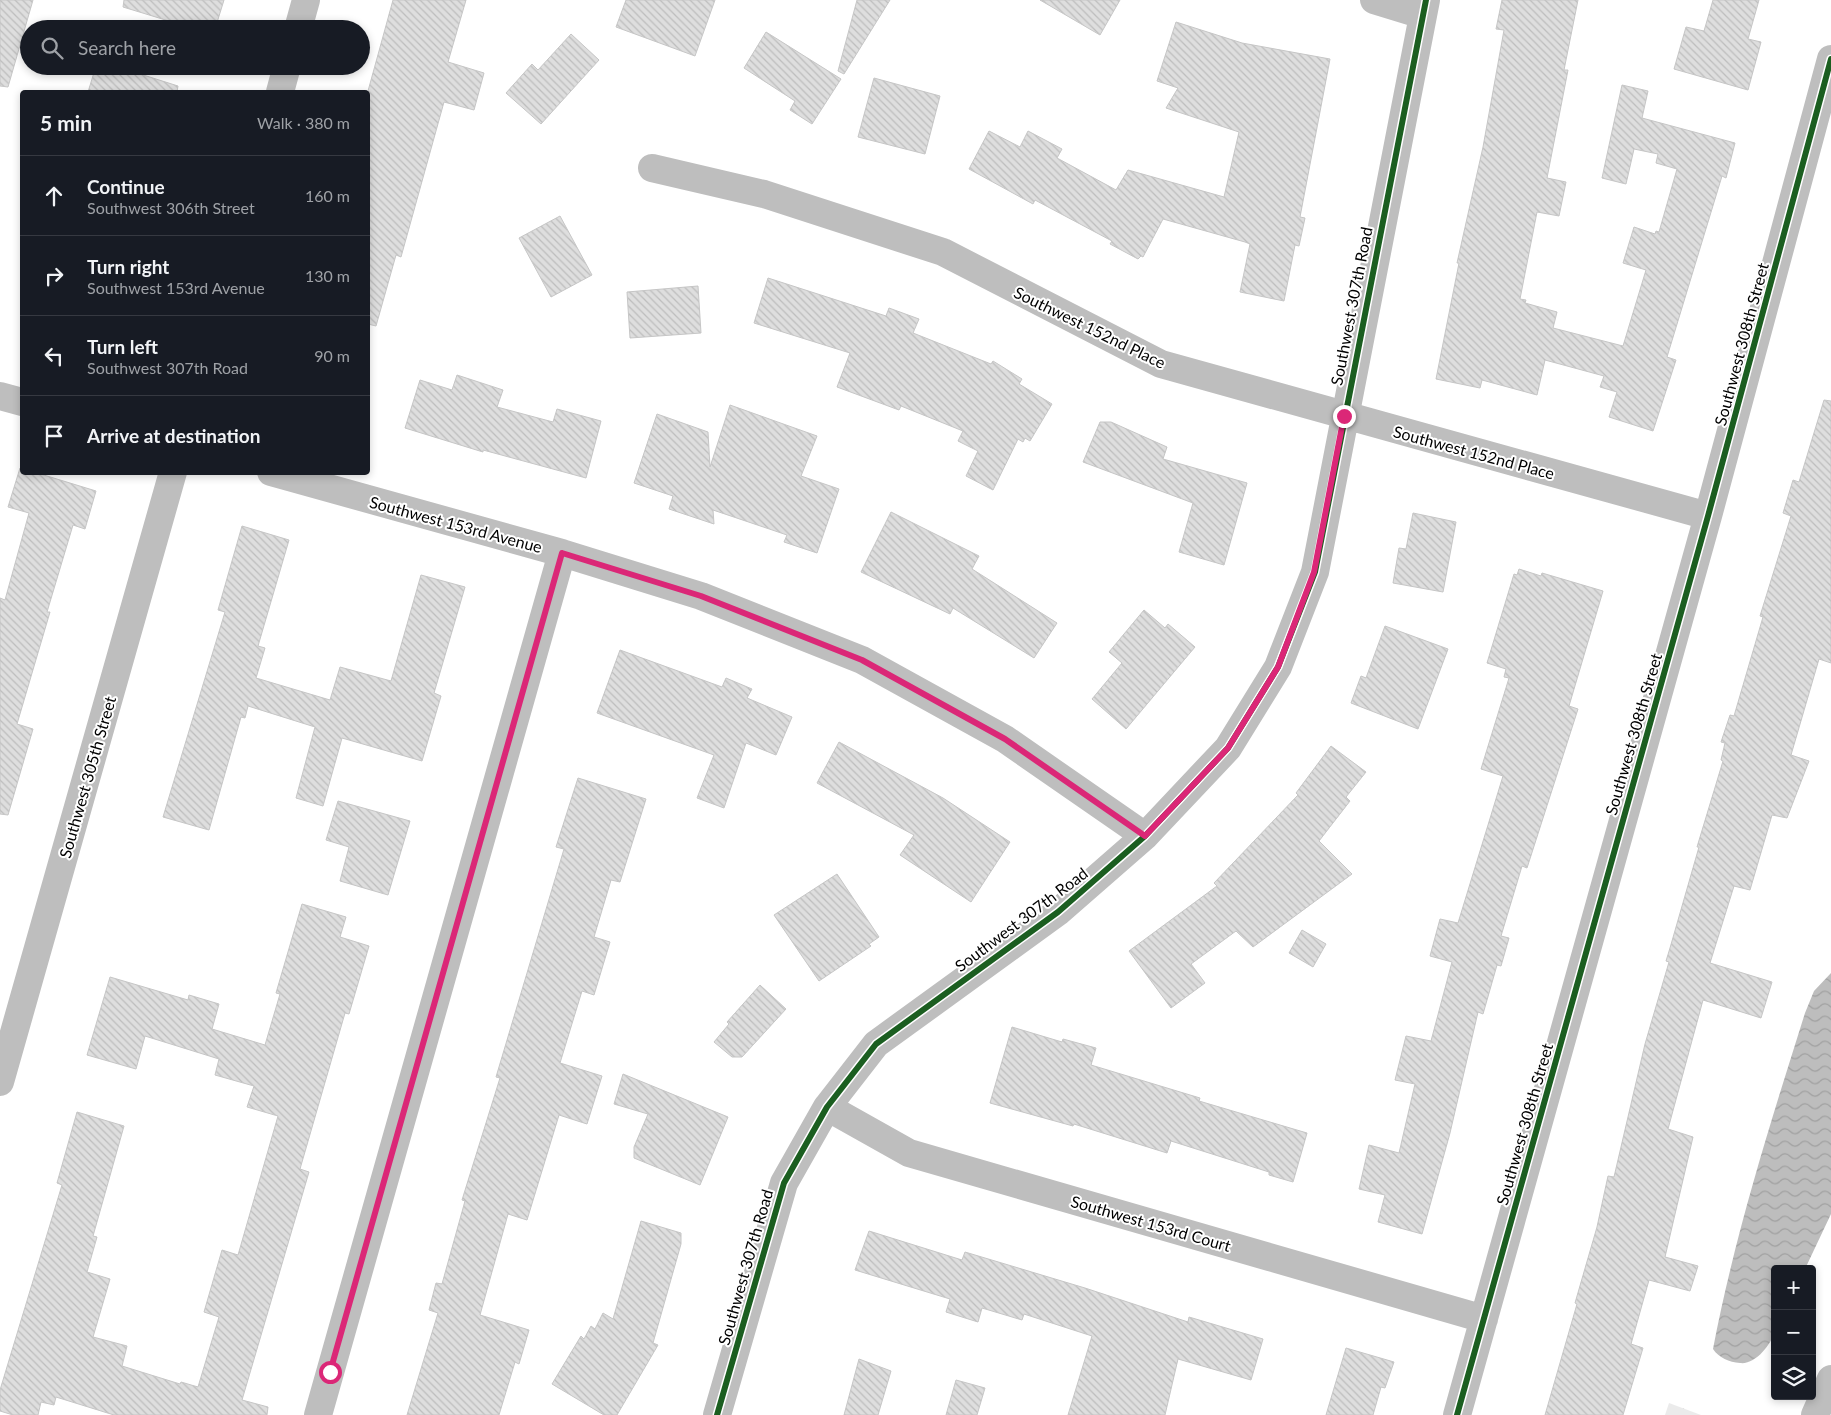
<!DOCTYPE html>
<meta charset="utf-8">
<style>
body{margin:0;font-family:Lato,sans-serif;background:#20242c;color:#f1f3f6}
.controls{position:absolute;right:15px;bottom:15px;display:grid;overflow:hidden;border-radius:5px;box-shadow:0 2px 8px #0003}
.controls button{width:45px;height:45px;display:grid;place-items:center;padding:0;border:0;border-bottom:1px solid #363941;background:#171b24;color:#f1f3f6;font:25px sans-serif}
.stop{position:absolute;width:15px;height:15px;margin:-11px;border:4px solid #db2777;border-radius:50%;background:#fff}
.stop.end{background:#db2777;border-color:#fff;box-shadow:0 1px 5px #0008}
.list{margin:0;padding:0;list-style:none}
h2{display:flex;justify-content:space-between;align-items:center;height:65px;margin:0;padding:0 20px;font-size:21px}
h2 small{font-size:16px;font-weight:400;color:#9ea1a6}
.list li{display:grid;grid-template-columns:32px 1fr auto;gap:15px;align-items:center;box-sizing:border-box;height:80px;padding:0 20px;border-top:1px solid #363941}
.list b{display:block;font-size:19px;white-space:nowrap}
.list p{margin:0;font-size:16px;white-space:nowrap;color:#9ea1a6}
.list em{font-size:16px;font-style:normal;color:#9ea1a6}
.icon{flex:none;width:28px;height:28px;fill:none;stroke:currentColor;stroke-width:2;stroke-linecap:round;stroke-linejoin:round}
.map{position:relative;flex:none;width:1831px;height:1415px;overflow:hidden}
.search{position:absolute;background:#171b24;box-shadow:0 2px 8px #0003;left:20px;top:20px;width:350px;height:55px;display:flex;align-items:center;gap:12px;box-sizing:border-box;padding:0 18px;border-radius:28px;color:#9ea1a6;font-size:19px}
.panel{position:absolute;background:#171b24;box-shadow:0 2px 8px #0003;left:20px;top:90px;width:350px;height:385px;border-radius:5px}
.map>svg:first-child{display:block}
.grass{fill:url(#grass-tufts)}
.water{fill:url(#water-waves)}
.building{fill:url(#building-back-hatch);stroke:#c6c6c6}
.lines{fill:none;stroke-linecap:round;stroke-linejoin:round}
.minor{stroke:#bebebe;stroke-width:28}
.cycleway-casing{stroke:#fff;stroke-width:9}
.cycleway{stroke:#1b5e20;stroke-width:6}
.route{stroke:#db2777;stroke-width:6}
.labels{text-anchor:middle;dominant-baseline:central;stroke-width:4;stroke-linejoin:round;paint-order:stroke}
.street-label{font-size:16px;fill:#000;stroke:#fff}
</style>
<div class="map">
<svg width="1831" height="1415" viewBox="0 0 1831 1415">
<defs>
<pattern id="grass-tufts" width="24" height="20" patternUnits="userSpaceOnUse" patternTransform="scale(1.25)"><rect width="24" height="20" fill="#ebebeb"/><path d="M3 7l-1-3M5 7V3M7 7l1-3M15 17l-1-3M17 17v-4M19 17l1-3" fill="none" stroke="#c8c8c8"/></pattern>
<pattern id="water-waves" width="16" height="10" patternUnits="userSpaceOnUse" patternTransform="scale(1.25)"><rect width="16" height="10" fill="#bdbdbd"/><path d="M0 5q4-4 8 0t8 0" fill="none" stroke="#a1a1a1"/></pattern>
<pattern id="building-back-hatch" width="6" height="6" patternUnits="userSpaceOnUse" patternTransform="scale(1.25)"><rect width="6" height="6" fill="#dedede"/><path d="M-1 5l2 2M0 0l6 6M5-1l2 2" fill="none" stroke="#bdbdbd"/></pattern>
</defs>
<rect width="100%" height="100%" fill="#fff"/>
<path class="grass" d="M 1669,1403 L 1701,1415 L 1665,1415 Z"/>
<path class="water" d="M 1831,973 L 1831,1214 L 1805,1269 L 1775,1269 C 1775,1283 1778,1319 1775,1331 C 1771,1345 1755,1365 1740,1363 C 1729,1362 1719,1358 1713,1349 C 1735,1234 1770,1124 1805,1013 L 1814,991 Z"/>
<path class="building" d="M 0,0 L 33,0 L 8,87 L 0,86 Z
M 124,0 L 224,0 L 215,29 L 195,29 L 123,7 Z
M 393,0 L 466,0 L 448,62 L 484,73 L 474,110 L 444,102 L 401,257 L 396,255 L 376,326 L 368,324 L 368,91 Z
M 626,0 L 715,0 L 695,56 L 616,27 Z
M 857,0 L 890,0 L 844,74 L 838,71 Z
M 1040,0 L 1120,0 L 1100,35 Z
M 1502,0 L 1578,0 L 1564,70 L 1568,70 L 1547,178 L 1566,182 L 1559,216 L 1537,212 L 1520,299 L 1526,300 L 1525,303 L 1557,312 L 1553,328 L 1623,346 L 1646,270 L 1623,263 L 1634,227 L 1655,234 L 1656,231 L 1659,232 L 1677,169 L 1656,163 L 1658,154 L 1634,149 L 1626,184 L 1602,178 L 1622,85 L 1648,91 L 1642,118 L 1735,143 L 1726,178 L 1722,176 L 1667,357 L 1676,360 L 1653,431 L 1609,417 L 1617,392 L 1600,387 L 1604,376 L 1545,360 L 1537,395 L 1482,380 L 1480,388 L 1436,379 L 1459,263 L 1457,263 L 1483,147 L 1504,30 L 1496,29 Z
M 1713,0 L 1759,0 L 1748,39 L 1761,42 L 1748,90 L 1674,69 L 1686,27 L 1704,31 Z
M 1176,22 L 1242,43 L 1330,59 L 1300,217 L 1305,218 L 1299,246 L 1295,245 L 1284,301 L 1240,292 L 1250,244 L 1245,242 L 1163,219 L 1143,257 L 1141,256 L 1138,259 L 1110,244 L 1112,241 L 1035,200 L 1033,204 L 969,169 L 989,131 L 1020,147 L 1028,131 L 1062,149 L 1057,158 L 1116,190 L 1128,170 L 1224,197 L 1239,132 L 1166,108 L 1178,88 L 1157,81 Z
M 766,32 L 841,79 L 812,124 L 790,110 L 795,101 L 744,68 Z
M 571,34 L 599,60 L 541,124 L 506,93 L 532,64 L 538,70 Z
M 96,66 L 115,66 L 178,86 L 177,92 L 88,92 Z
M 874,78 L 940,96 L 925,154 L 858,137 Z
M 560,216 L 592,275 L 551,297 L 519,238 Z
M 768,278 L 886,316 L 889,308 L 919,319 L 913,333 L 991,364 L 993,361 L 1022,379 L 1019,384 L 1052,404 L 1030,441 L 1025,438 L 1023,442 L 1018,439 L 993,490 L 966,476 L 978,451 L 958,441 L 963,431 L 901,406 L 899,410 L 837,387 L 850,353 L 754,323 Z
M 698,286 L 701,333 L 630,338 L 627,292 Z
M 457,375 L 503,390 L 497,407 L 553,422 L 557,409 L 601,421 L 586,478 L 483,450 L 483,452 L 405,428 L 420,380 L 452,390 Z
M 1824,400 L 1831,401 L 1831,663 L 1819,659 L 1791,755 L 1809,761 L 1787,818 L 1772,815 L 1750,890 L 1734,886 L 1710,963 L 1772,982 L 1761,1018 L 1703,1000 L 1668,1129 L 1693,1137 L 1665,1257 L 1698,1266 L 1690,1291 L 1649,1280 L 1631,1344 L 1643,1348 L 1623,1415 L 1545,1415 L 1577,1304 L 1575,1303 L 1597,1227 L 1608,1176 L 1614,1177 L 1645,1044 L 1669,962 L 1666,961 L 1670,948 L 1699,847 L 1697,847 L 1723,761 L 1721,760 L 1725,743 L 1721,742 L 1730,715 L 1734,716 L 1763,617 L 1760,616 L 1791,516 L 1783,513 L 1793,480 L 1799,482 Z
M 730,405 L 817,436 L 801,476 L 839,489 L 817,553 L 784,542 L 787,535 L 713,510 L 714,524 L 669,509 L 673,496 L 634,483 L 657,414 L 708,432 L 710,467 Z
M 1100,422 L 1111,422 L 1167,447 L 1163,459 L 1247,483 L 1224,565 L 1179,552 L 1193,503 L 1083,462 Z
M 20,468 L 22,469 L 22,472 L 34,472 L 96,491 L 85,529 L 73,525 L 47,612 L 50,612 L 17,724 L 33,729 L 8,815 L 0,814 L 0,598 L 5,600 L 29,513 L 8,507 Z
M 891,512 L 979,556 L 972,569 L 1057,623 L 1034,658 L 953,608 L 950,614 L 861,572 Z
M 1413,513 L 1456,522 L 1443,592 L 1393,583 L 1399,548 L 1406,549 Z
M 242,526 L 289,540 L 258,646 L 265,648 L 256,678 L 330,700 L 340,667 L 391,681 L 421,575 L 465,587 L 434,693 L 441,696 L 422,761 L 342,738 L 323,806 L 296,798 L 315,727 L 248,706 L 245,718 L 241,717 L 209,830 L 163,817 L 225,612 L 218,610 Z
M 1519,569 L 1541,576 L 1542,573 L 1603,591 L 1569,706 L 1578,709 L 1527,868 L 1522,866 L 1501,936 L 1509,938 L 1501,966 L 1497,965 L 1483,1014 L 1478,1012 L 1450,1133 L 1422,1234 L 1378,1222 L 1385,1195 L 1359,1189 L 1369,1145 L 1399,1153 L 1415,1084 L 1395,1080 L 1406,1036 L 1431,1041 L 1452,962 L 1430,956 L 1440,919 L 1458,923 L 1503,776 L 1481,769 L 1509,678 L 1504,677 L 1506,669 L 1487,663 L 1514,574 L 1517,575 Z
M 1144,610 L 1165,628 L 1168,624 L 1195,647 L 1126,729 L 1092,699 L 1122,663 L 1109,652 Z
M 1385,626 L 1448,649 L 1418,729 L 1351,703 L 1361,676 L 1366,678 Z
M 620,650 L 722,687 L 726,678 L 752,689 L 747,698 L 792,717 L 776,755 L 746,743 L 724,808 L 697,798 L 714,755 L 597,713 Z
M 839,742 L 943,798 L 1010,842 L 971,902 L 900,855 L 914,835 L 817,783 Z
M 1331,746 L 1366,772 L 1346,797 L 1350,801 L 1319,841 L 1352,874 L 1253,947 L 1236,931 L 1191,964 L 1205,983 L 1171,1008 L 1129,951 L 1217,886 L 1214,883 L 1298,795 L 1296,793 Z
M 578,778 L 646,799 L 620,882 L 611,880 L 594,937 L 610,942 L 594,995 L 582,991 L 560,1063 L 602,1076 L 587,1124 L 559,1115 L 527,1220 L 508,1214 L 480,1315 L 529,1330 L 519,1364 L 515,1362 L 499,1415 L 407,1415 L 438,1313 L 429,1310 L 436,1283 L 442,1284 L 465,1201 L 462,1200 L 500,1078 L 496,1077 L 564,849 L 556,847 Z
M 338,801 L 410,821 L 388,895 L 340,881 L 349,847 L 326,840 Z
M 837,874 L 879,937 L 869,944 L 871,946 L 819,981 L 774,915 Z
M 302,904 L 346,917 L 340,937 L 369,946 L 349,1014 L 345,1013 L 300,1169 L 309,1172 L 242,1400 L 268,1407 L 267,1415 L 114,1415 L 56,1397 L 54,1405 L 41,1402 L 38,1415 L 13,1415 L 0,1411 L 0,1390 L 62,1185 L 57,1183 L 77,1112 L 124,1126 L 93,1236 L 97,1237 L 87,1272 L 110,1279 L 93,1337 L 127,1346 L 122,1366 L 180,1384 L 181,1382 L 198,1387 L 219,1317 L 204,1312 L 222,1250 L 238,1255 L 278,1116 L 247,1107 L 254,1086 L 215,1075 L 219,1059 L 145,1036 L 136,1069 L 87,1055 L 110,977 L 188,1000 L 189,995 L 219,1004 L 212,1029 L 265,1045 L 280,994 L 276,993 Z
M 1302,930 L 1326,944 L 1313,967 L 1289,953 Z
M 760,985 L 786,1009 L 742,1057 L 732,1057 L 714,1042 L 729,1024 L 727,1022 Z
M 1012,1027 L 1062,1042 L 1063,1039 L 1096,1048 L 1091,1065 L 1200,1098 L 1199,1101 L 1307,1133 L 1293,1182 L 1269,1175 L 1269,1172 L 1171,1141 L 1167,1153 L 1074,1124 L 1073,1126 L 990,1103 Z
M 623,1074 L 728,1117 L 700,1185 L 634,1158 L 634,1147 L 648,1114 L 614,1104 Z
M 641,1221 L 681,1233 L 681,1244 L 653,1343 L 658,1345 L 617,1415 L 604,1415 L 552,1384 L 581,1336 L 584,1339 L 591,1326 L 595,1329 L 603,1313 L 613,1319 Z
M 869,1231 L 962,1260 L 965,1252 L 1085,1288 L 1188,1322 L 1189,1317 L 1263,1339 L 1251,1380 L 1178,1359 L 1165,1415 L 1068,1415 L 1092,1336 L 1024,1314 L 1022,1320 L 982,1308 L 978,1322 L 946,1312 L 950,1299 L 855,1270 Z
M 1346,1348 L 1394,1362 L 1385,1388 L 1381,1387 L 1373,1415 L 1326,1415 Z
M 859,1359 L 891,1371 L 878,1415 L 844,1415 Z
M 956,1380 L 985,1388 L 977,1415 L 946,1415 Z"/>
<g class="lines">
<path class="minor" d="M 1374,0 L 1423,15
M 298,29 L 306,0
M 280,92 L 287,66
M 652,168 L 764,194 L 943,252 L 1161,364 L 1708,516
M 0,396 L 22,402
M 271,472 L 562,553 L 701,596 L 862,660 L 1005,739 L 1145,836
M 0,1082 L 173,472
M 827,1107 L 909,1153 L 1484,1319
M 318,1415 L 562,553
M 717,1415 L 784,1183 L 827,1107 L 876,1044 L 1058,912 L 1145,836 L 1228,748 L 1278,667 L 1315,572 L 1426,0
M 1457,1415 L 1708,516 L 1831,59
M 1815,1415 L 1831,1379"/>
<g class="cycleway-casing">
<path id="cycleway" d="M 717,1415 L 784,1183 L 827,1107 L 876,1044 L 1058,912 L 1145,836 L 1228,748 L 1278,667 L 1315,572 L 1426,0
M 1457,1415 L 1708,516 L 1831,59"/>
</g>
<use href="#cycleway" class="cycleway"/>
</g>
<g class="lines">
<path class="route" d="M 330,1372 L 562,553 L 701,596 L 862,660 L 1005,739 L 1145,836 L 1228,748 L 1278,667 L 1314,572 L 1344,416"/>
</g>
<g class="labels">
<g class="street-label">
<text transform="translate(1351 306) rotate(-79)">Southwest 307th Road</text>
<text transform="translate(1090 327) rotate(26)">Southwest 152nd Place</text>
<text transform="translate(1741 344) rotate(-75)">Southwest 308th Street</text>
<text transform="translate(1474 452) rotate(15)">Southwest 152nd Place</text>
<text transform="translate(456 524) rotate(15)">Southwest 153rd Avenue</text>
<text transform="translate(1633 734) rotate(-74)">Southwest 308th Street</text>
<text transform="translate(87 777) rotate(-74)">Southwest 305th Street</text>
<text transform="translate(1021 919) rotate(-37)">Southwest 307th Road</text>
<text transform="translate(1524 1124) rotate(-74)">Southwest 308th Street</text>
<text transform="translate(1151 1223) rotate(16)">Southwest 153rd Court</text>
<text transform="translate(745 1267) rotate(-74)">Southwest 307th Road</text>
</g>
</g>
</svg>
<div class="controls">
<button>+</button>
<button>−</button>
<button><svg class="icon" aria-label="layers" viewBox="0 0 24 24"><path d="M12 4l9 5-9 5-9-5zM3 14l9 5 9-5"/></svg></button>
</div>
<div class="stop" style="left:330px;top:1372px"></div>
<div class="stop end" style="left:1344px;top:416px"></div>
<div class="search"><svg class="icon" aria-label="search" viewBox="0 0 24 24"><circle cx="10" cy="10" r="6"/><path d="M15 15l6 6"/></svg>Search here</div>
<section class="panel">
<h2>5 min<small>Walk · 380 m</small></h2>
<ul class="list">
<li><svg class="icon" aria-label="ahead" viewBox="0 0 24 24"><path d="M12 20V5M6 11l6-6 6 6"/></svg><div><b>Continue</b><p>Southwest 306th Street</p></div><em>160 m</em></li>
<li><svg class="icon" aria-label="right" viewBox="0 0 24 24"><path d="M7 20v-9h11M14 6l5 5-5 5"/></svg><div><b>Turn right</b><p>Southwest 153rd Avenue</p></div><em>130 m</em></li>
<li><svg class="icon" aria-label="left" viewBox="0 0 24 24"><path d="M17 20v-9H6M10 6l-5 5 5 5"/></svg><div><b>Turn left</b><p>Southwest 307th Road</p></div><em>90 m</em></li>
<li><svg class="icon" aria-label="arrive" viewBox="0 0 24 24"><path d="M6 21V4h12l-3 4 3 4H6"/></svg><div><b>Arrive at destination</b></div></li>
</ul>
</section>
</div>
